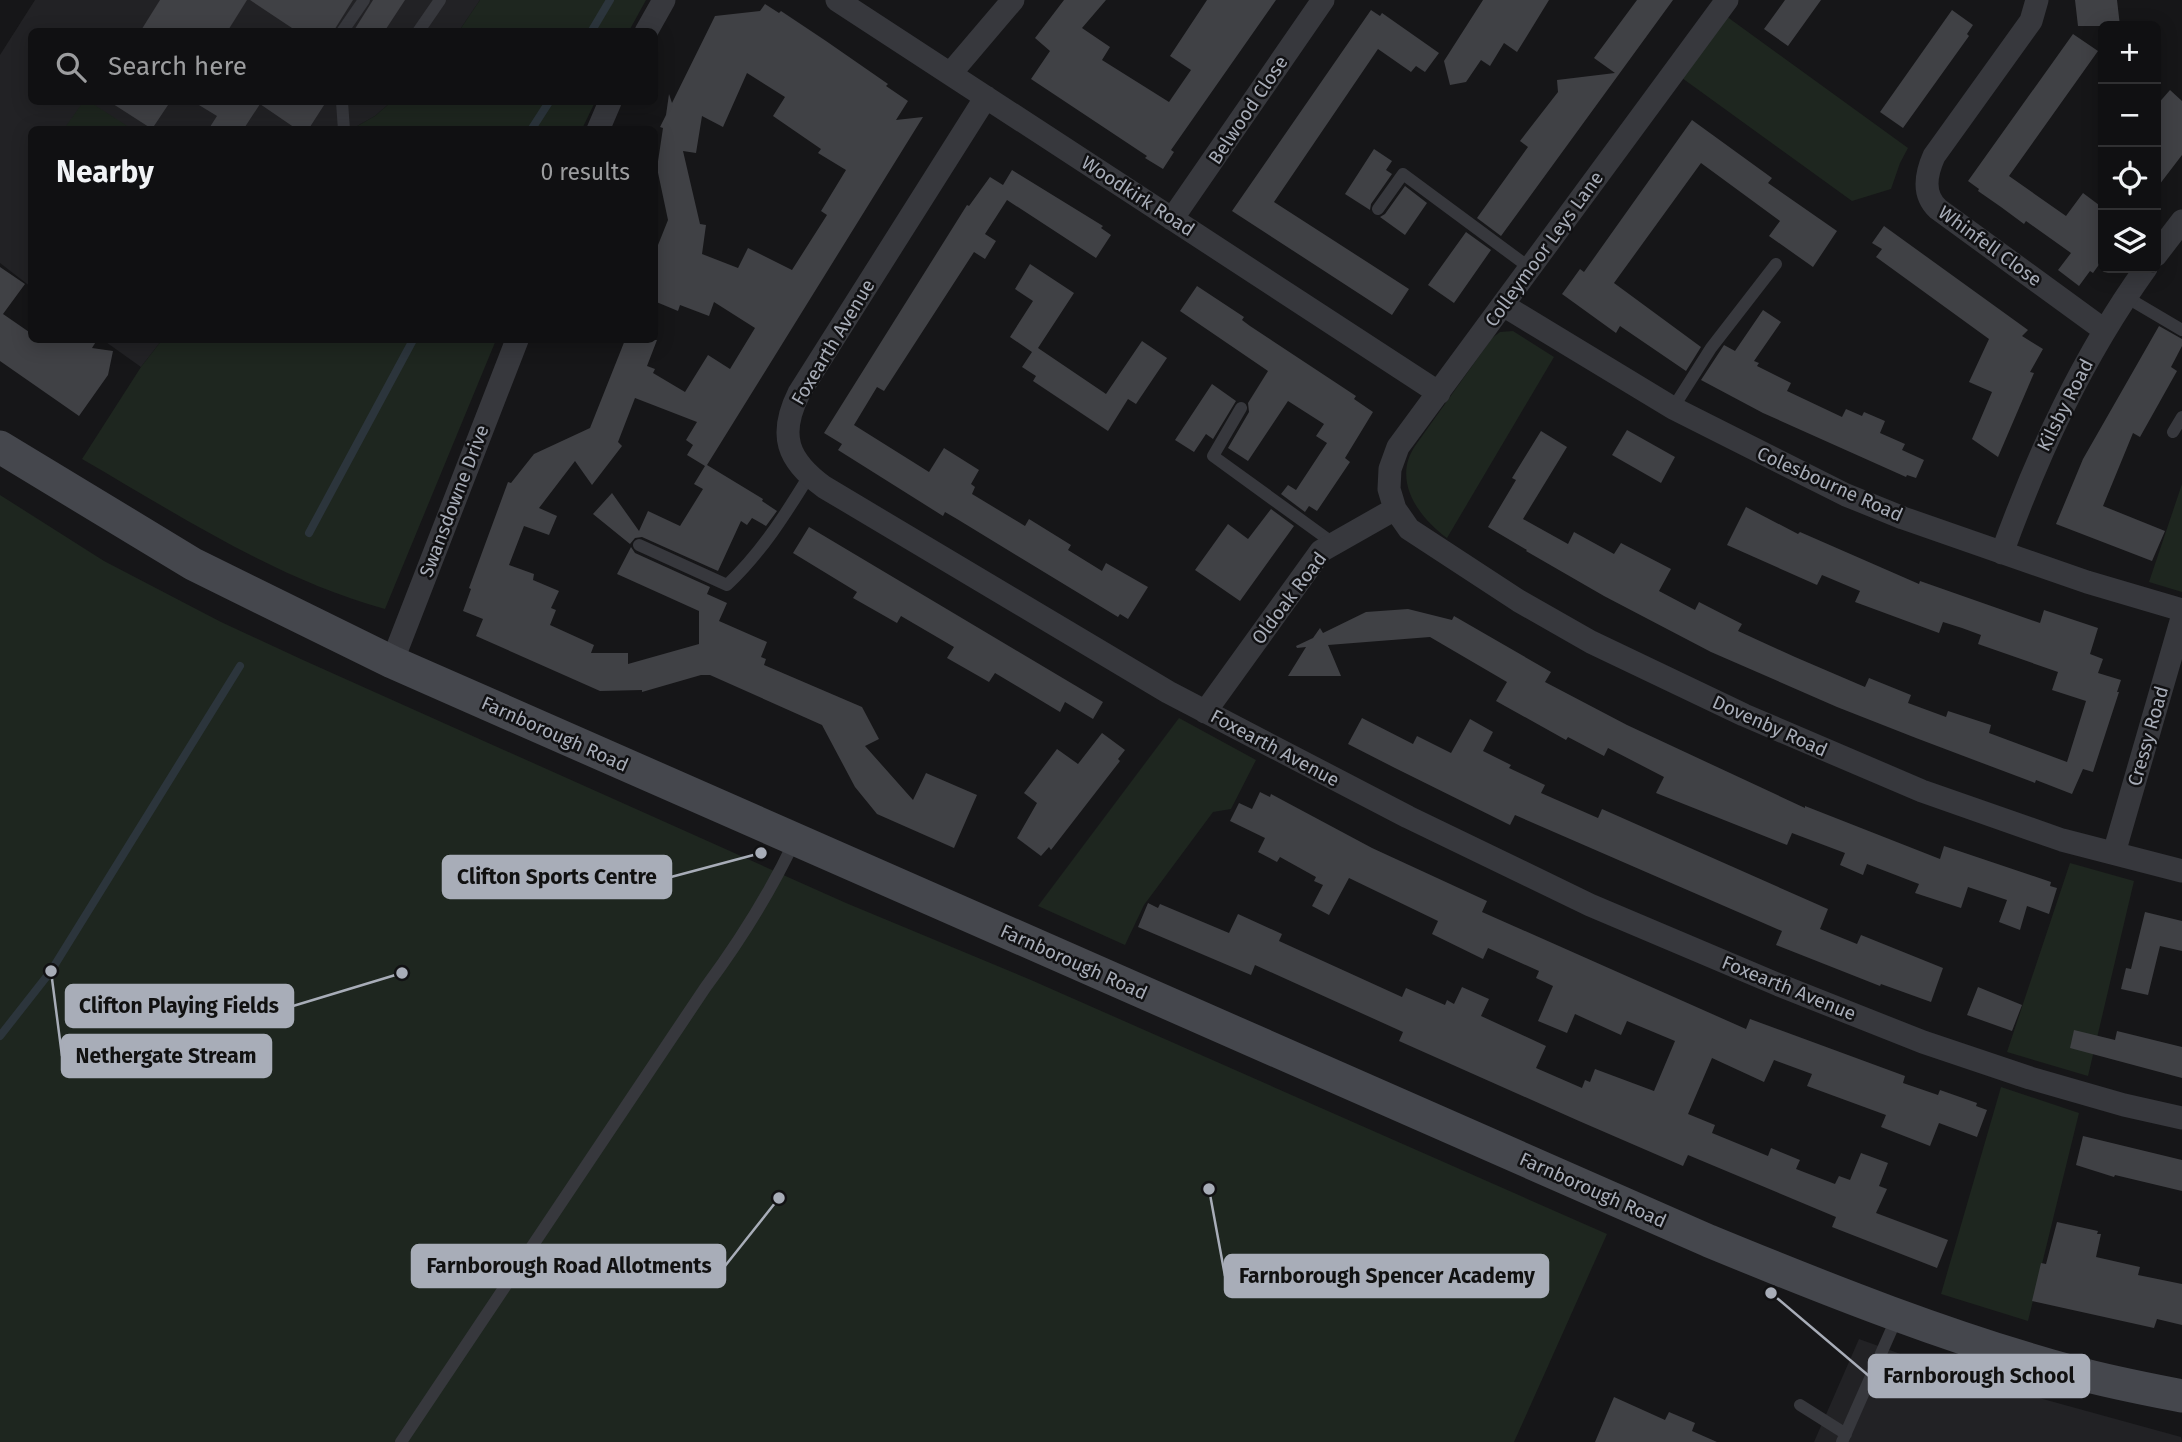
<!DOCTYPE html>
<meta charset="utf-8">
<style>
body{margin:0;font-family:"Fira Sans",sans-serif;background:#19191b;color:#f1f3f6}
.controls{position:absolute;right:21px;top:21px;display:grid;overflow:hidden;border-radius:10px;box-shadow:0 4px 18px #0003}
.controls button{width:63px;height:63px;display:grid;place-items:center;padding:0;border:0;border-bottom:2px solid #303032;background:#101012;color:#f1f3f6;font:35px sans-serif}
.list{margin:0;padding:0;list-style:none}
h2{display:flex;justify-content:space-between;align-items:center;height:91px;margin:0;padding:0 28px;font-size:30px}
h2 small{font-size:23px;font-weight:400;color:#9c9d9f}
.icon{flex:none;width:38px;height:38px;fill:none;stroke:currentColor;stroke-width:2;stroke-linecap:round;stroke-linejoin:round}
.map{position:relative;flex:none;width:2182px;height:1442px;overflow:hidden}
.search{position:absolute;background:#101012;box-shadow:0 4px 18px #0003;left:28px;top:28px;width:630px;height:77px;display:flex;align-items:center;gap:18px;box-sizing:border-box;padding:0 24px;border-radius:10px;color:#9c9d9f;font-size:26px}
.panel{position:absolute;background:#101012;box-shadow:0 4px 18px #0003;left:28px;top:126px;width:630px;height:217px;border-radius:10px}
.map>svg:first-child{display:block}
.built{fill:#222225}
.green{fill:#1e261f}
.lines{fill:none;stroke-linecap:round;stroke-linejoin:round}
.stream{stroke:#2c353c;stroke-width:8}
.building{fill:#404145;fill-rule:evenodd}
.lane{stroke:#37383d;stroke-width:12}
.street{stroke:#37383d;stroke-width:23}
.secondary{stroke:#45474d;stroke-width:33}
.labels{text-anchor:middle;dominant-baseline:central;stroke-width:5;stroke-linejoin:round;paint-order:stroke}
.street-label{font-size:19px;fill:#a8adb8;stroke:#111113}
.leader{fill:none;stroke:#a8adb8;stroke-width:2.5}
.callout-dot{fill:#a8adb8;stroke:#111113;stroke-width:2.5}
.callout{fill:#a8adb8;stroke:#a8adb8;stroke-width:2.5}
.callout-label{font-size:21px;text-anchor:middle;font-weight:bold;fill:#111}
</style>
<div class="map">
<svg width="2182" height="1442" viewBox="0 0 2182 1442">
<rect width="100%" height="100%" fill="#161618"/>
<path class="built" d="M 35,0 L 480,0 L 459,31 L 32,32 L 32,102 L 391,102 L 375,116 L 352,129 L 32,130 L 31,287 L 0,263 L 0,55 Z
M 103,340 L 162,340 L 141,367 Z
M 1859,1339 L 1967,1378 L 2181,1437 L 2182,1442 L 1814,1442 Z"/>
<path class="green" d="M 480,0 L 646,0 L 629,31 L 459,31 Z
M 1726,16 L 1908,148 L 1900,163 L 1891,189 L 1852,201 L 1682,78 Z
M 83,102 L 90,102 L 132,129 L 64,129 Z
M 391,102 L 595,102 L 582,129 L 352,129 L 375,116 Z
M 1513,331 L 1554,357 L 1447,538 C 1418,517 1392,480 1415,446 L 1492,338 L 1500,332 Z
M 162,340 L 496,340 L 385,609 C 276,579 179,515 82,459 L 141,367 Z
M 2182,484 L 2182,592 L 2149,582 Z
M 0,495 L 104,561 L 221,622 L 303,660 L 846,903 L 1031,980 L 1607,1234 L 1514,1442 L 0,1442 Z
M 1179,718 L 1256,760 L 1231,809 L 1213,812 L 1144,905 L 1125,945 L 1038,906 Z
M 2070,863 L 2134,881 L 2088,1076 L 2007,1052 Z
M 2001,1087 L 2079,1113 L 2028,1321 L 1941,1294 Z"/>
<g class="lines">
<path class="stream" d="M 591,32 L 610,0
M 531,130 L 549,102
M 309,533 L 413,340
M 0,1036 L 51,971 L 240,666"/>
</g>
<path class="building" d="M 160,0 L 247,0 L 227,32 L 140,32 Z
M 250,0 L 353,0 L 333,32 L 298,32 Z
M 373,0 L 405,0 L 384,32 L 353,32 Z
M 1064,0 L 1106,0 L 1082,28 L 1110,47 L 1102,60 L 1169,102 L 1191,70 L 1170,56 L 1207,0 L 1276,0 L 1171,150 L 1174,152 L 1163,169 L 1145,158 L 1147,156 L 1031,79 L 1050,51 L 1035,38 Z
M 1483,0 L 1549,0 L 1517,52 L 1504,43 L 1490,66 L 1481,60 L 1466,82 L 1450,85 L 1444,61 Z
M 1637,0 L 1673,0 L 1501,236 L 1477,218 L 1528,147 L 1520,141 L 1558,92 L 1557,80 L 1615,73 L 1594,58 Z
M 1785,0 L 1821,0 L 1788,46 L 1764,29 Z
M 2075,0 L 2117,0 L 2120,26 L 2078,26 Z
M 765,4 L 779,13 L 781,11 L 826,41 L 888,84 L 886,86 L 908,101 L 896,120 L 923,117 L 707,465 L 763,499 L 762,501 L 777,511 L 766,526 L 752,518 L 747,525 L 741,521 L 718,571 L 642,537 L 635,538 L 630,544 L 593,514 L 612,493 L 639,531 L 648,511 L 680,526 L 703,489 L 694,484 L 705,466 L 687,455 L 693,445 L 686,440 L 697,422 L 635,398 L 618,442 L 622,446 L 592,485 L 575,461 L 539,508 L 557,516 L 549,535 L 524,526 L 509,565 L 534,574 L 533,580 L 559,591 L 551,608 L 556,610 L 550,625 L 594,645 L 591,653 L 628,653 L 628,664 L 699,644 L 699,611 L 617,574 L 631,547 L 635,553 L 710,587 L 707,594 L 727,603 L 719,621 L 767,642 L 761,657 L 766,659 L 764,665 L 862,707 L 879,739 L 865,746 L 913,800 L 926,773 L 977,795 L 954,848 L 877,814 L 855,787 L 822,725 L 710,675 L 701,675 L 642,692 L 642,690 L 600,691 L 476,636 L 483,619 L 463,611 L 471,589 L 469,588 L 508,482 L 511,483 L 534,454 L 590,428 L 625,340 L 657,340 L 647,366 L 655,369 L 653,373 L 685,392 L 708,355 L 730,369 L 755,328 L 714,302 L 709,316 L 680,305 L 678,311 L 654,301 L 654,255 L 668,220 L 657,168 L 663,128 L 660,127 L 666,115 L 669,94 L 672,103 L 715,16 L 760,11 ZM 747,73 L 785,97 L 773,116 L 821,149 L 818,153 L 846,170 L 821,211 L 827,215 L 792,270 L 748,248 L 738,268 L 702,254 L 706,225 L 700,224 L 683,151 L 696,153 L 702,116 L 723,127 Z
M 1371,10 L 1380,16 L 1382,13 L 1439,53 L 1425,72 L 1416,66 L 1411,72 L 1378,49 L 1274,202 L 1409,289 L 1392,315 L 1232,211 Z
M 1952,10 L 1973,25 L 1967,34 L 1969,36 L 1903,128 L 1880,112 Z
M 2073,34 L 2098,51 L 2009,176 L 2066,216 L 2083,193 L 2103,208 L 2103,259 L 2093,273 L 2090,271 L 2079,286 L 2058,270 L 2071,253 L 2026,221 L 2024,224 L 2001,207 L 1978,191 L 1979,189 L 1968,181 Z
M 2170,90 L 2182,101 L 2182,155 L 2156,189 L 2156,106 Z
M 110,102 L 170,102 L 152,129 Z
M 194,102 L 326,102 L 308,130 L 298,130 L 260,104 L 243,130 L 208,130 L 217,116 Z
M 1692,120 L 1772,178 L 1768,183 L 1837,231 L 1813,267 L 1769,236 L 1780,221 L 1701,163 L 1614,283 L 1701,347 L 1686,371 L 1620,326 L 1616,333 L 1562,294 L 1580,269 L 1584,272 Z
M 1374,149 L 1392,161 L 1386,170 L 1392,174 L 1371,204 L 1370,210 L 1345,194 Z
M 1012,170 L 1103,226 L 1101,228 L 1111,235 L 1096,258 L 1007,200 L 985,234 L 996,241 L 985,259 L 974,252 L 884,391 L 877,387 L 854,425 L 929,472 L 944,448 L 979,470 L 971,484 L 975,487 L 972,494 L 1025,526 L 1029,519 L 1071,545 L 1068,550 L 1102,571 L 1106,563 L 1148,587 L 1128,619 L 1120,614 L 1118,617 L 957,519 L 945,512 L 943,516 L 838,450 L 842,444 L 824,433 L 967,205 L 969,206 L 990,177 L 1003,185 Z
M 1405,186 L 1427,203 L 1405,235 L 1380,217 L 1385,214 Z
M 1884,226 L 2028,330 L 2022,336 L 2043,349 L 2030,372 L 2034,373 L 1998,457 L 1972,439 L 1992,392 L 1969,382 L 1989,339 L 1876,257 L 1882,249 L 1872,243 Z
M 1466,232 L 1491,250 L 1454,303 L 1428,285 Z
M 1030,264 L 1074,293 L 1038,348 L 1106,394 L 1142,341 L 1167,358 L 1136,404 L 1128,399 L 1108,431 L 1033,381 L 1036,376 L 1022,367 L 1032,352 L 1010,337 L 1033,301 L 1015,289 Z
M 0,267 L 25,284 L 3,314 L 32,334 L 32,340 L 97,340 L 92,348 L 113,351 L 108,375 L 79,416 L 0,361 Z
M 1197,286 L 1244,317 L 1242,320 L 1250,326 L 1356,396 L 1354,399 L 1373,412 L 1345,458 L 1350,462 L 1317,511 L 1309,506 L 1305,512 L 1281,494 L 1288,485 L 1296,490 L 1327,443 L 1316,436 L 1324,424 L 1288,401 L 1248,461 L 1228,448 L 1249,412 L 1248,403 L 1268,371 L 1180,311 Z
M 1763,310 L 1781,322 L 1754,361 L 1759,363 L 1757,366 L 1791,383 L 1787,391 L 1842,417 L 1846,409 L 1862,416 L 1864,412 L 1885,421 L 1880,433 L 1905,444 L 1902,450 L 1924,460 L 1916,478 L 1907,475 L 1906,477 L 1763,413 L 1701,380 L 1724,345 L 1735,351 Z
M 2159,326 L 2182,339 L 2182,346 L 2171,367 L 2177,371 L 2140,437 L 2133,433 L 2103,506 L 2165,531 L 2152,561 L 2056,524 L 2083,459 Z
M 1212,384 L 1236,401 L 1213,439 L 1206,434 L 1194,452 L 1175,440 Z
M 1627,430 L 1675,457 L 1661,483 L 1612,455 Z
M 1541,431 L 1567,447 L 1523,519 L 1568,544 L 1574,532 L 1614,554 L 1621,543 L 1671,569 L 1659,591 L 1695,610 L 1699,602 L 1742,624 L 1738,631 L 1795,657 L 1865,687 L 1869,678 L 1911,695 L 1908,703 L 1946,717 L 1948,711 L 1991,725 L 1989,733 L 2067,762 L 2086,701 L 2052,690 L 2058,672 L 1978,644 L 1981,635 L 1962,628 L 1943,622 L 1939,633 L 1855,602 L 1860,591 L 1822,575 L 1817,585 L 1727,545 L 1746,507 L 1798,534 L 1800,532 L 1919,584 L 1920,581 L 2040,623 L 2044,610 L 2098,628 L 2090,654 L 2103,659 L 2098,673 L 2121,680 L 2117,692 L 2119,692 L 2093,772 L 2083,769 L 2072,794 L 2036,780 L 2035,783 L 1916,738 L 1837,707 L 1711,652 L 1604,596 L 1526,551 L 1527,550 L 1488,527 L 1516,480 L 1512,478 Z
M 1271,509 L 1294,526 L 1240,601 L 1195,570 L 1228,524 L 1248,539 Z
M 809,527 L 1103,702 L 1093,719 L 1065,702 L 1060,712 L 995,673 L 989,682 L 947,658 L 954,647 L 901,616 L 897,623 L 853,598 L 857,592 L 793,553 Z
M 1408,609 L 1452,620 L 1454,616 L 1551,672 L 1545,682 L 1627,725 L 1805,808 L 1805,806 L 1940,859 L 1944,846 L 2051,882 L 2050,886 L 2057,888 L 2049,914 L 2027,906 L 2020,930 L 1999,922 L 2007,900 L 1968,887 L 1961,908 L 1915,893 L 1919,884 L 1867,864 L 1863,875 L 1840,865 L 1845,853 L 1792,833 L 1787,845 L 1656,793 L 1664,777 L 1608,748 L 1604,756 L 1568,737 L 1566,740 L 1496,701 L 1507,682 L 1430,637 L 1328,645 L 1341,676 L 1288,676 L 1306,647 L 1297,648 L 1296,646 L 1313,638 L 1320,628 L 1323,633 L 1366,612 Z
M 1362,718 L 1413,744 L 1417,736 L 1451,753 L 1470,719 L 1493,732 L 1483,751 L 1511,765 L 1509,768 L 1545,785 L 1541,793 L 1598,818 L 1602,809 L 1828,909 L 1820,929 L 1857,944 L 1861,935 L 1943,968 L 1931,1002 L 1881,984 L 1880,986 L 1776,945 L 1782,931 L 1515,815 L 1510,825 L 1395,768 L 1348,744 Z
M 1102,733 L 1125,750 L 1118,759 L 1120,761 L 1051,850 L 1049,847 L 1041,856 L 1017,838 L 1037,803 L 1024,793 L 1057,749 L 1078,764 Z
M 1260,792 L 1270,797 L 1271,794 L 1372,848 L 1487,901 L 1482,912 L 1746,1029 L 1750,1019 L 1905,1076 L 1903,1083 L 1938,1095 L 1940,1090 L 1977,1103 L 1976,1106 L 1987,1110 L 1977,1137 L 1939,1123 L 1930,1146 L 1881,1127 L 1886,1115 L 1807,1086 L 1812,1074 L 1774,1060 L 1764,1082 L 1712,1058 L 1688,1114 L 1715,1125 L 1712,1133 L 1768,1156 L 1771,1148 L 1800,1160 L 1796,1169 L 1835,1184 L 1839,1176 L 1850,1180 L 1861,1153 L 1888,1163 L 1879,1186 L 1887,1189 L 1876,1213 L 1948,1240 L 1937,1268 L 1832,1227 L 1836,1217 L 1688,1155 L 1683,1166 L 1579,1121 L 1399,1041 L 1403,1032 L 1255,965 L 1251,975 L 1138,927 L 1148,903 L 1158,908 L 1160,904 L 1229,933 L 1238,914 L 1282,934 L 1279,941 L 1402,997 L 1406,988 L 1445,1005 L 1447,1000 L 1454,1004 L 1462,987 L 1489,999 L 1481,1016 L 1546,1046 L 1536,1068 L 1582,1088 L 1585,1080 L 1590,1082 L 1595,1069 L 1654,1091 L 1675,1041 L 1627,1021 L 1621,1035 L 1575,1014 L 1567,1033 L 1538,1021 L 1553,986 L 1536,978 L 1539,971 L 1488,948 L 1483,959 L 1432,934 L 1438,921 L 1349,878 L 1329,915 L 1312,906 L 1323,885 L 1314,881 L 1316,877 L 1280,857 L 1277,862 L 1258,852 L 1265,838 L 1230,821 L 1239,803 L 1252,809 Z
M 2145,912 L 2182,921 L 2182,951 L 2160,946 L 2148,995 L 2121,989 L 2126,968 L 2131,969 Z
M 1978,987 L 2022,1005 L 2012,1031 L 1967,1015 Z
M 2074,1030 L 2115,1040 L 2117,1031 L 2182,1047 L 2182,1078 L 2070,1048 Z
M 2083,1136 L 2182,1160 L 2182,1191 L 2115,1175 L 2114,1177 L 2076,1165 Z
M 2057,1222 L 2098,1231 L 2097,1234 L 2101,1234 L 2096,1257 L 2140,1267 L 2138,1275 L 2182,1284 L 2182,1325 L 2157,1319 L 2154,1328 L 2032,1301 L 2041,1263 L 2046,1264 Z
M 1614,1397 L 1665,1420 L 1669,1412 L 1695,1423 L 1692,1431 L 1717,1442 L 1595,1442 Z"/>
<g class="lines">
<path class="lane" d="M 342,32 L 364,0
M 418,32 L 440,0
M 342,102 L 344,130
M 1378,209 L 1403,174 L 1530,268
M 2126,297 L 2182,330
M 1241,408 L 1213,456 L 1333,543
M 1673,408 L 1711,348 L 1776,264
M 2173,432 L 2182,417
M 639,545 L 727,585 C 761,553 785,515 809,476
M 1800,1405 L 1846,1434
M 401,1442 L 705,988 C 740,941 770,893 795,840
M 1842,1442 L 1898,1315"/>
<path class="street" d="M 837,0 L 1439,393
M 1727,0 L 1398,447 L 1390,469 L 1389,489 L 1395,509 L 1409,529 L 1519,601 L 1591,642 L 1744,715 L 1922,791 L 2062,840 L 2182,871
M 2037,0 L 2031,21 L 1934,156 C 1926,174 1922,194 1938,209 L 2104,330
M 646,32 L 664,0
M 950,74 L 1013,0
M 986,97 L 799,393 C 778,435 787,460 824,487 L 1168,692 L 1408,817 L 1590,905 L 1779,985 L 1923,1042 L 2030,1078 L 2124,1105 L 2182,1118
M 598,130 L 610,102
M 1172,219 L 1323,0
M 2156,255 L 2182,221
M 1503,305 L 1673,408 L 1846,495 L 1903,518 L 2087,582 L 2182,610
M 2002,553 C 2039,451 2083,356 2146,268
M 392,662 L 517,340
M 1205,712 L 1321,551 L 1395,509
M 2114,853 L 2182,618"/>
<path class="secondary" d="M 0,447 L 193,564 L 392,662 L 1709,1241 C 1828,1290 1949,1338 2073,1372 C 2109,1382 2146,1389 2182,1396"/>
</g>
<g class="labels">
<g class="street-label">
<text transform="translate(1248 110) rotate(-56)">Belwood Close</text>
<text transform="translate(1138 196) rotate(33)">Woodkirk Road</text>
<text transform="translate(1990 246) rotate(36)">Whinfell Close</text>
<text transform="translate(1544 249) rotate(-54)">Colleymoor Leys Lane</text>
<text transform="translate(833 342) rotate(-59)">Foxearth Avenue</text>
<text transform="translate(2065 405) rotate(-63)">Kilsby Road</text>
<text transform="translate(1830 484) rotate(24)">Colesbourne Road</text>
<text transform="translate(454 501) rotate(-69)">Swansdowne Drive</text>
<text transform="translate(1289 598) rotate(-53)">Oldoak Road</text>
<text transform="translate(1770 726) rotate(24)">Dovenby Road</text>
<text transform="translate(555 734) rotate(24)">Farnborough Road</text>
<text transform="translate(2148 736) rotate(-74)">Cressy Road</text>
<text transform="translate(1275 748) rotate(28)">Foxearth Avenue</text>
<text transform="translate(1074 962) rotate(24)">Farnborough Road</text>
<text transform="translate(1789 988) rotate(22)">Foxearth Avenue</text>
<text transform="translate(1593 1190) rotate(24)">Farnborough Road</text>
</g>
</g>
<path class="leader" d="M761 853L671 877M402 973L293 1006M51 971L62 1056M779 1198L725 1266M1209 1189L1225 1276M1771 1293L1869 1376"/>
<g class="callout-dot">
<circle cx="761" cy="853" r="7"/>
<circle cx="402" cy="973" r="7"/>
<circle cx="51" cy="971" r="7"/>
<circle cx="779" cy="1198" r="7"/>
<circle cx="1209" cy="1189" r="7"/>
<circle cx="1771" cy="1293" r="7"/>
</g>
<g class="callout">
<rect x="443" y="856" width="228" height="42" rx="7"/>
<rect x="66" y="985" width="227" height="42" rx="7"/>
<rect x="62" y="1035" width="209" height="42" rx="7"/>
<rect x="412" y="1245" width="313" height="42" rx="7"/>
<rect x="1225" y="1255" width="323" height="42" rx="7"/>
<rect x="1869" y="1355" width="220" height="42" rx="7"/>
</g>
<g class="callout-label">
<text x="557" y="884">Clifton Sports Centre</text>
<text x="179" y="1013">Clifton Playing Fields</text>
<text x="166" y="1063">Nethergate Stream</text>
<text x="569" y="1273">Farnborough Road Allotments</text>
<text x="1387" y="1283">Farnborough Spencer Academy</text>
<text x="1979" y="1383">Farnborough School</text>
</g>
</svg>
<div class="controls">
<button>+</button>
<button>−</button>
<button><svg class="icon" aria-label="locate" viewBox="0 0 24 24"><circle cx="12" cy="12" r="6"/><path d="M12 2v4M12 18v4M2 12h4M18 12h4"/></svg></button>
<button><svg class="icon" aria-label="layers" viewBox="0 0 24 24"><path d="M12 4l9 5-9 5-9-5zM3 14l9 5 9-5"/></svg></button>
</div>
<div class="search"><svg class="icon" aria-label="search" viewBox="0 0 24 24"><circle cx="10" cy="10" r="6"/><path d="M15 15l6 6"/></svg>Search here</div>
<section class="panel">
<h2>Nearby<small>0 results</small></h2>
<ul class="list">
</ul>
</section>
</div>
